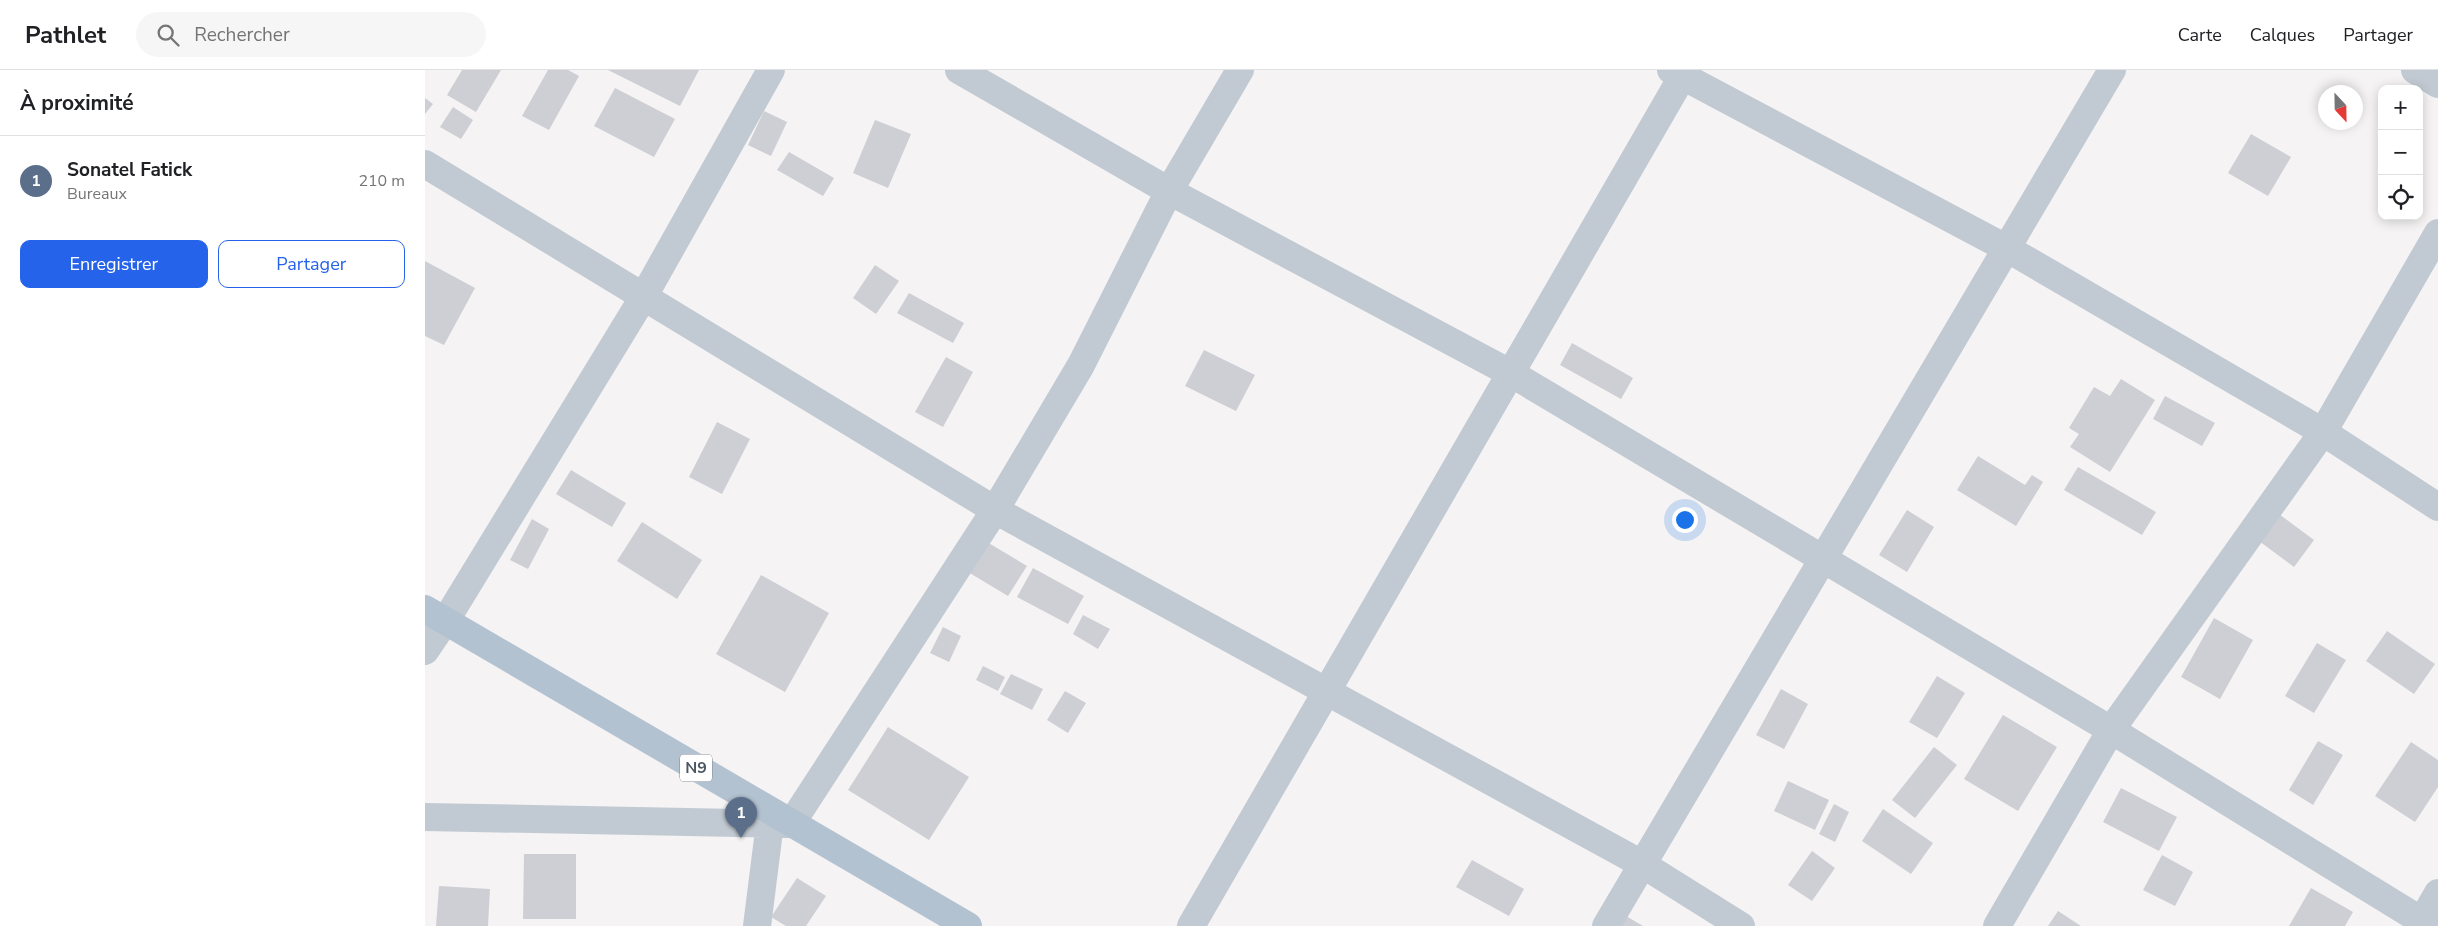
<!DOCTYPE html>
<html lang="fr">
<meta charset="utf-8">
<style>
body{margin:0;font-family:"Nunito Sans",sans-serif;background:#f6f6f6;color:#202124}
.controls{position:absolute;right:15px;top:15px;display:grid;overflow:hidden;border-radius:10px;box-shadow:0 2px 12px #0003}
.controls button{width:45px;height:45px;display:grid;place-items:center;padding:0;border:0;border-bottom:1px solid #e0e0e0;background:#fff;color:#202124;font:25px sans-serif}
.compass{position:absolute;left:1893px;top:15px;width:45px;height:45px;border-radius:50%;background:#fff;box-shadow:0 2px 12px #0003;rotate:158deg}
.you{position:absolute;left:1259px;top:449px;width:18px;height:18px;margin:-12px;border:4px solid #fff;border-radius:50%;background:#1a73e8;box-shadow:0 0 0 8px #1a73e833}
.badge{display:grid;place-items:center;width:32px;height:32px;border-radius:50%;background:#2563eb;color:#fff;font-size:16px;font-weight:700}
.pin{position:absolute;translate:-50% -41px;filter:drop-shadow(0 1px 2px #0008)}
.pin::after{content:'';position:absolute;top:26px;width:18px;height:15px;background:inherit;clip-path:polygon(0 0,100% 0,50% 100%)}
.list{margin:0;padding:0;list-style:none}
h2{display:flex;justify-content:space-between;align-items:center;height:65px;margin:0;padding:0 20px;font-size:21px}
h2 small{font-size:16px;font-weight:400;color:#757577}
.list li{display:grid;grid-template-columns:32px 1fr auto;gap:15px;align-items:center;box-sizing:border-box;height:90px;padding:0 20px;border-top:1px solid #e0e0e0}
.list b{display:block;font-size:19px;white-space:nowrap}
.list p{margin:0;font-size:16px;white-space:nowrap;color:#757577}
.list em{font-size:16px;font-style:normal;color:#757577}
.actions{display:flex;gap:10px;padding:15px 20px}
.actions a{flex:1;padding:11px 0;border:1px solid #2563eb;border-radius:10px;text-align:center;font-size:18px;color:#2563eb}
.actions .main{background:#2563eb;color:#fff}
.icon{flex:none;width:28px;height:28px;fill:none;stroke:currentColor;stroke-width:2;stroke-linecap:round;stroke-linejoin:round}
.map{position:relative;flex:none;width:2013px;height:856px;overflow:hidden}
header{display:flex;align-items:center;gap:30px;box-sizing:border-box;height:70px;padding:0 25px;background:#fff;border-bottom:1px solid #e0e0e0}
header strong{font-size:24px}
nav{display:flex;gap:28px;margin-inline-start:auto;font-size:18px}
.search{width:350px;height:45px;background:#f6f6f6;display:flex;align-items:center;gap:12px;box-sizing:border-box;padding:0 18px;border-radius:28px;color:#757577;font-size:19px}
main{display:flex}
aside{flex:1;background:#fff}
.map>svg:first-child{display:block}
.building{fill:#cdcfd5}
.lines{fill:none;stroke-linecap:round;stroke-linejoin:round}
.minor{stroke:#c1cad2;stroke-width:28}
.major{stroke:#b3c2d1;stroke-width:28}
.labels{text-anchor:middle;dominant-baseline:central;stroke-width:4.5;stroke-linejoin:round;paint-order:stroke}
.shield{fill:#fff;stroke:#808990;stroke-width:1}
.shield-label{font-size:16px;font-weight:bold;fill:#4a5661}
</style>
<header>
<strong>Pathlet</strong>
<div class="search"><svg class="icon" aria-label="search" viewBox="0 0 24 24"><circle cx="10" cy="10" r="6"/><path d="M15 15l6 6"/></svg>Rechercher</div>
<nav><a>Carte</a><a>Calques</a><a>Partager</a></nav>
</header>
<main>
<aside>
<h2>À proximité<small></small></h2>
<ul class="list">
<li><span class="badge" style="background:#5c6f8a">1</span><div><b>Sonatel Fatick</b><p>Bureaux</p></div><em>210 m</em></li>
</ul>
<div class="actions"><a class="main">Enregistrer</a><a>Partager</a></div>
</aside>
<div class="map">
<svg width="2013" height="856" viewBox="0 0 2013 856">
<rect width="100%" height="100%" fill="#f5f3f3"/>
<path class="building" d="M 37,0 L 76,0 L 51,42 L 22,25 Z
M 123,0 L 143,0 L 154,6 L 124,60 L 97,46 Z
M 183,0 L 274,0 L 255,36 Z
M 190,18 L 250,49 L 229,87 L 169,56 Z
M 0,28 L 8,34 L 0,44 Z
M 28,37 L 48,50 L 36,69 L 15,57 Z
M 339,41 L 362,52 L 346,86 L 323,75 Z
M 450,50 L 486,64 L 463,118 L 428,103 Z
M 1826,64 L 1866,87 L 1843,126 L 1803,103 Z
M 364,82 L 409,108 L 398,126 L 352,100 Z
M 0,191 L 50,218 L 19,275 L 0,266 Z
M 450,195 L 474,211 L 451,244 L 428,228 Z
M 484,223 L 539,253 L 528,273 L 472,243 Z
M 1147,273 L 1208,308 L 1196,329 L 1135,295 Z
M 779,280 L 830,305 L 811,341 L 760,316 Z
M 521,287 L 548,302 L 518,357 L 490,342 Z
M 1696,309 L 1730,330 L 1685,402 L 1645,377 L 1654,364 L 1644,358 L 1669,317 L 1685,326 Z
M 1740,326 L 1790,353 L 1777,376 L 1728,349 Z
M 292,352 L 325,369 L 297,424 L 264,407 Z
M 1553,386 L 1600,415 L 1607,405 L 1618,412 L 1591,456 L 1532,420 Z
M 1653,397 L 1731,442 L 1717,465 L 1639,420 Z
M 146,400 L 201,433 L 187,457 L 131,424 Z
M 1482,440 L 1509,457 L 1482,502 L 1454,485 Z
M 1854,444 L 1889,470 L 1869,497 L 1834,471 Z
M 107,449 L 124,459 L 103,499 L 85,490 Z
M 217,452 L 277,490 L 252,529 L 192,491 Z
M 562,472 L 602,496 L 583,526 L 543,502 Z
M 608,498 L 659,526 L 643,554 L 592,527 Z
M 336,505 L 404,543 L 360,622 L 291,584 Z
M 658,545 L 685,559 L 673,579 L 648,564 Z
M 1789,548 L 1828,570 L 1795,629 L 1756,607 Z
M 518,557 L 536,566 L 524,592 L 505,583 Z
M 1962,561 L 2010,594 L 1989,624 L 1941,591 Z
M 1892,573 L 1921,590 L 1889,643 L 1860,626 Z
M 558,596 L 580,607 L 573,621 L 551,610 Z
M 586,604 L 618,619 L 607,640 L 575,624 Z
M 1512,606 L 1540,623 L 1512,668 L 1484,652 Z
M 1356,619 L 1383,634 L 1359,679 L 1331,665 Z
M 640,621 L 661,633 L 643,663 L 622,650 Z
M 1578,645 L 1632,677 L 1593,741 L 1539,709 Z
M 463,657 L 544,707 L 504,770 L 423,720 Z
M 1893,671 L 1918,685 L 1888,735 L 1864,720 Z
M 1986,672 L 2013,690 L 2013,717 L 1990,752 L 1950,726 Z
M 1509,677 L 1532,695 L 1490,748 L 1467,730 Z
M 1363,711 L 1404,730 L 1390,760 L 1349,741 Z
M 1696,718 L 1752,747 L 1734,781 L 1678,752 Z
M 1409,734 L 1424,742 L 1410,772 L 1394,764 Z
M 1458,739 L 1508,773 L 1486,804 L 1437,771 Z
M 1387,781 L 1410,798 L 1387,831 L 1363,815 Z
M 99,784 L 151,784 L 151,849 L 98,849 Z
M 1737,785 L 1768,802 L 1750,836 L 1718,820 Z
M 1047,790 L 1099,819 L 1084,846 L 1031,817 Z
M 372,808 L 401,826 L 381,856 L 361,856 L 346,847 Z
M 14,816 L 65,819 L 63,856 L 11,856 Z
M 1886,818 L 1928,842 L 1920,856 L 1864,856 Z
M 1633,841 L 1656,856 L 1623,856 Z
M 1201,846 L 1218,856 L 1195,856 Z"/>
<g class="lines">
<path class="minor" d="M 534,0 L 744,121 L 1087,304 L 1686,660 L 2005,856
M 1246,0 L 1583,179 L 1898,362 L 2013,437
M 1990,0 L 2013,14
M 0,94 L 570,440 L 1217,794 L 1316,856
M 0,581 L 21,550 L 219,226 L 346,0
M 0,747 L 366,754 L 570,440 L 656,295 L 744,121 L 815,0
M 332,856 L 345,753
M 766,856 L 1261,0
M 1181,856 L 1687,0
M 1572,856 L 1686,660 L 1898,362 L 2013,163
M 1994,856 L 2013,823"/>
<path class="major" d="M 0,539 L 543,856"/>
</g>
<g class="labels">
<rect class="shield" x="255" y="684.5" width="32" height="27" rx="4"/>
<g class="shield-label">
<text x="271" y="698">N9</text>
</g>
</g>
</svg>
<div class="controls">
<button>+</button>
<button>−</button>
<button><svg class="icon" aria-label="locate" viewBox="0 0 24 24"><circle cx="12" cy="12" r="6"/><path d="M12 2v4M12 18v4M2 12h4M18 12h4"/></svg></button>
</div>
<svg class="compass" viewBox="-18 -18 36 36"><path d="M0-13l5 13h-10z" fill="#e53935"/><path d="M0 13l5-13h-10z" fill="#757577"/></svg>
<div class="you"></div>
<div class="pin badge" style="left:316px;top:768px;background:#5c6f8a">1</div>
</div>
</main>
